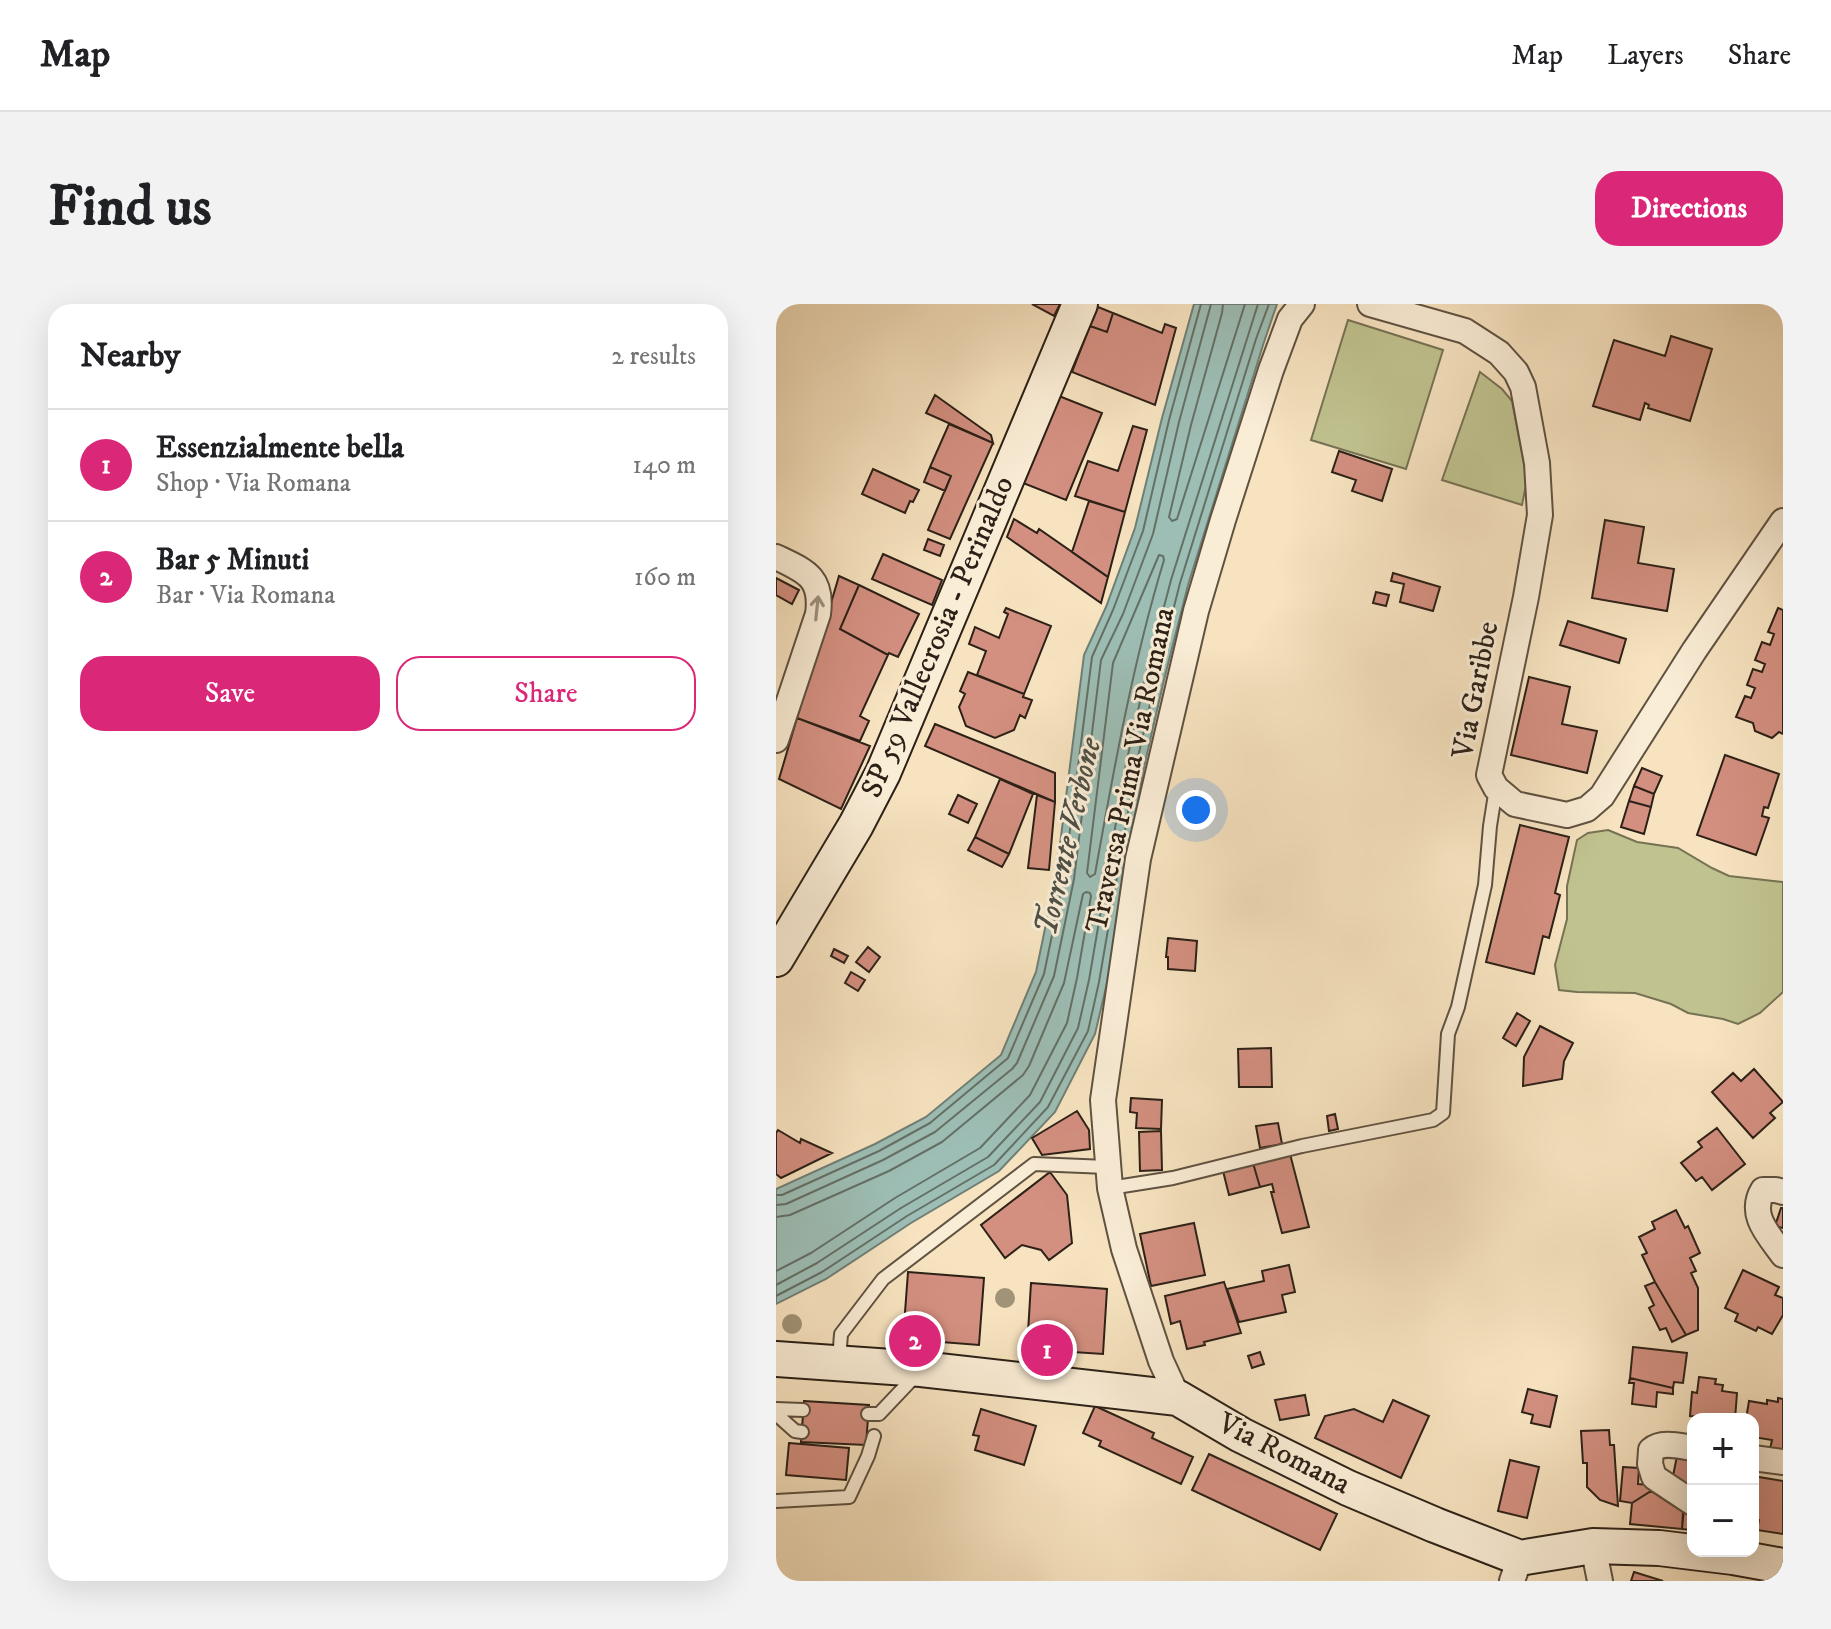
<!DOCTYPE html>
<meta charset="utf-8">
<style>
body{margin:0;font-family:"IM FELL DW Pica",serif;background:#f2f2f2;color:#202124}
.controls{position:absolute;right:24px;bottom:24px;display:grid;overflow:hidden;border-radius:16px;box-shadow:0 8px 32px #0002}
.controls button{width:72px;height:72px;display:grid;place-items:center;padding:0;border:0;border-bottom:2px solid #e0e0e0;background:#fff;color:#202124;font:40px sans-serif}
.you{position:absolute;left:420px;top:506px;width:28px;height:28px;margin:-20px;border:6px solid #fff;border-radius:50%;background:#1a73e8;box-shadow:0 0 0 12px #1a73e833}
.badge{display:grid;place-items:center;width:52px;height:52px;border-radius:50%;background:#db2777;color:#fff;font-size:26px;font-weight:700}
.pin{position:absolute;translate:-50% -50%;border:4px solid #fff;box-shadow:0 2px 8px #0006}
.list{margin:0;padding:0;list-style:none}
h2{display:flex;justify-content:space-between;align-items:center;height:104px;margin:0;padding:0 32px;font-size:34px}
h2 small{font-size:26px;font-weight:400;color:#757577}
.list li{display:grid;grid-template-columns:52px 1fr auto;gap:24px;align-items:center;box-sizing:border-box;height:112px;padding:0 32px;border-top:2px solid #e0e0e0}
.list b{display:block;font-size:30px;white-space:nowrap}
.list p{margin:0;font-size:26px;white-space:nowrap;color:#757577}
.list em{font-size:26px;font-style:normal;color:#757577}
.actions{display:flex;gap:16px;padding:24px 32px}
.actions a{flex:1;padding:18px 0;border:2px solid #db2777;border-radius:24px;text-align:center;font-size:28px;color:#db2777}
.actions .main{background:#db2777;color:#fff}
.map{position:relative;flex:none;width:1007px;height:1277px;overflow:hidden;border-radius:24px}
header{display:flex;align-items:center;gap:48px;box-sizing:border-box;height:112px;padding:0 40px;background:#fff;border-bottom:2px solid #e0e0e0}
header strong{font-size:38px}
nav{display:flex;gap:44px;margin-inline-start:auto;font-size:28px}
.intro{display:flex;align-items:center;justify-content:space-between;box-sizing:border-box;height:192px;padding:0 48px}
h1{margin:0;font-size:56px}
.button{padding:20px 36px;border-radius:24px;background:#db2777;color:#fff;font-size:28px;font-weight:700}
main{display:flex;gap:48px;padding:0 48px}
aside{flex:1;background:#fff;border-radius:24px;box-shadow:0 8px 32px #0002}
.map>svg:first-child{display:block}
.green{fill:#c0c390;stroke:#767254;stroke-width:2}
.water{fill:#9dbeb5;stroke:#707f76;stroke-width:2}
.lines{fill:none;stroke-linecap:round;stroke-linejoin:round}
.shore{stroke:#647066;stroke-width:2}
.building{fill:#d38f80;stroke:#2c2117;stroke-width:2}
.lane-casing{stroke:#5f5241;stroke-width:16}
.street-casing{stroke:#5f5241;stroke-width:28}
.secondary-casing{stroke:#2c2117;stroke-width:38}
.lane{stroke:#faedd6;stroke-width:12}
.street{stroke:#faedd6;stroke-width:24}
.secondary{stroke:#faedd6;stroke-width:34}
.tree{fill:#a09377}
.oneway{stroke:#9d9180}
.labels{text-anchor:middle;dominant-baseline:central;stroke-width:6;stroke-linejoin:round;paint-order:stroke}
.street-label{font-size:30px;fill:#2c2117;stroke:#faedd6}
.water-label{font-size:32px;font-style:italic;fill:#4e5046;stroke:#faedd6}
</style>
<header>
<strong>Map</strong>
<nav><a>Map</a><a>Layers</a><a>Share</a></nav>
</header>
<div class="intro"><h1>Find us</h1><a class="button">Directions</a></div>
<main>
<aside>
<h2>Nearby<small>2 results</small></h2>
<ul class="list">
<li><span class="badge">1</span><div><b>Essenzialmente bella</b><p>Shop · Via Romana</p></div><em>140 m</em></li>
<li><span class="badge">2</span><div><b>Bar 5 Minuti</b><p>Bar · Via Romana</p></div><em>160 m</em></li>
</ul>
<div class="actions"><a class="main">Save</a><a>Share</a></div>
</aside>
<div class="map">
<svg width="1007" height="1277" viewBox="0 0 1007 1277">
<rect width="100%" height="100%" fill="#f7e3c0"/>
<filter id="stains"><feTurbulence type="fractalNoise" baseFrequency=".0025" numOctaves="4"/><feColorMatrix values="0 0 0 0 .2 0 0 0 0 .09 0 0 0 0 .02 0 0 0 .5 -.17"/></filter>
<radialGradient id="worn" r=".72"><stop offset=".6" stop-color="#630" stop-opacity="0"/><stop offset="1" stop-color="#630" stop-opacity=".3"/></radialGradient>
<path class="green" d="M 572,16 L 667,46 L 630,165 L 535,136 Z
M 704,68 L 726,85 L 736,97 L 751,176 L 746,201 L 666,176 Z
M 832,526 L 861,538 L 902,544 L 936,564 L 953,572 L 1007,578 L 1007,688 L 984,709 L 962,720 L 947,715 L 912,709 L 895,700 L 859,689 L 801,688 L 783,686 L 779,661 L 791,615 L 791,582 L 801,536 L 812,529 Z"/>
<path class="water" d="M 418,0 L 501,0 L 488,38 L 412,281 L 388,376 L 368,463 L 331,679 L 319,730 L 279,808 L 223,867 L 135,919 L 50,975 L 0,1000 L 0,885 L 99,840 L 150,813 L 225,751 L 260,668 L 280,572 L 308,351 L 330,303 L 359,224 L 386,114 Z"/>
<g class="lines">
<path class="shore" d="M 447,0 L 446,9 L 415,121 L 393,213 L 396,217 L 401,215 L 469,0
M 383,251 L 387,252 L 388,256 C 357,358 338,464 319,570 L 314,573 L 311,569 L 337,359 Z
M 0,891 L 6,891 L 103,847 L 154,819 L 232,754 L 268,670 L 288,573 L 316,353 L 337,306 L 367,227 L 393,116 L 425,0
M 0,901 L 10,900 L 107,856 L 159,828 L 236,765 L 241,759 L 278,672 L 298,575 L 325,356 L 347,310 L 377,230 L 403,118 L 435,0
M 0,913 L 14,911 L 113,867 L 166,838 L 247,771 L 253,762 L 288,679 L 307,590 L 310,588 L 314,589 L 315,592 L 301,674 L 291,719 L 254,791 L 204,844 L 119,894 L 35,949 L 0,967
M 0,981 L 41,959 L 125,904 L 212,853 L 264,798 L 302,724 L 313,676 L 350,460 L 370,371 L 395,276 L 482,0
M 0,992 L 46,968 L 131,912 L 218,861 L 272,803 L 312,727 L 323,678 L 360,462 L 380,374 L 404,279 L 480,35 L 493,0"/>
</g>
<path class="building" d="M 256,0 L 284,0 L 278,12 Z
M 322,3 L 337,9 L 331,28 L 314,22 Z
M 337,9 L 386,29 L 389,20 L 400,24 L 379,101 L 296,68 L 314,22 L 331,28 Z
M 895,32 L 936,45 L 914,117 L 872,104 L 873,101 L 869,99 L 864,116 L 817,102 L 838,36 L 889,52 Z
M 159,91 L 215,131 L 217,139 L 150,109 Z
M 283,92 L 326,109 L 290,196 L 247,179 Z
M 173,120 L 217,139 L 174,235 L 152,226 L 175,172 L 154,163 Z
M 357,122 L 371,126 L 349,208 L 299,192 L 312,157 L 342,167 Z
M 563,147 L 616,165 L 606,197 L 576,187 L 580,176 L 556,168 Z
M 154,163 L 175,172 L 169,187 L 148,178 Z
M 97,165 L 143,186 L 137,198 L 134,197 L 129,209 L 86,190 Z
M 313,197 L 349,208 L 332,273 L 296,248 Z
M 238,215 L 261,229 L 263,225 L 332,273 L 325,299 L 231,233 Z
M 829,216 L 868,223 L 862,259 L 898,265 L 891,307 L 816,294 Z
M 152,235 L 168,241 L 164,252 L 148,246 Z
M 107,250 L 166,276 L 156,301 L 96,275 Z
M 617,269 L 664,283 L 657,307 L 624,298 L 628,280 L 615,277 Z
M 63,272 L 83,281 L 64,325 L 112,351 L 84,412 L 93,417 L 84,437 L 21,414 Z
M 0,274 L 23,286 L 16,300 L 0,291 Z
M 83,281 L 143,310 L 122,353 L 113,349 L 112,351 L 64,325 Z
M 600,288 L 613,291 L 610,302 L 597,299 Z
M 230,304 L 275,322 L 248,390 L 201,371 L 210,347 L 193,340 L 199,323 L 223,334 L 232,310 L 228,308 Z
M 1002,304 L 1007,306 L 1007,430 L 1003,428 L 996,434 L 979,427 L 977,419 L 960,413 L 969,392 L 975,394 L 979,384 L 971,381 L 977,365 L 986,368 L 989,360 L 979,356 L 986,338 L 994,341 L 998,330 L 992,328 Z
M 792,317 L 850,335 L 843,359 L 784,341 Z
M 192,368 L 248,390 L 247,393 L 256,396 L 249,414 L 244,411 L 238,426 L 219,434 L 190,422 L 183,403 L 189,390 L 184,387 Z
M 753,373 L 794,383 L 786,420 L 821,427 L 811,469 L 735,451 Z
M 21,414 L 94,442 L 65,505 L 3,475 Z
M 159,420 L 279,469 L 279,498 L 149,442 Z
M 949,451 L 1003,470 L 992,504 L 988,503 L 986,512 L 993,514 L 980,551 L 921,531 Z
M 866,464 L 886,472 L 878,490 L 858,482 Z
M 224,475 L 257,490 L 233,550 L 199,533 Z
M 858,482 L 878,490 L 875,503 L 853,497 Z
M 182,491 L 201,500 L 192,519 L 173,510 Z
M 261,491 L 279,498 L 273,566 L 252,564 Z
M 853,497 L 875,503 L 868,530 L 845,523 Z
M 744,521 L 793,533 L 779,589 L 784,591 L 773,634 L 767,632 L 758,670 L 710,658 Z
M 199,533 L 233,550 L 226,563 L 192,546 Z
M 392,634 L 421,637 L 419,667 L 392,665 L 392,653 L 390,653 Z
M 92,643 L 104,653 L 93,668 L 80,658 Z
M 58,645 L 72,652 L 68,659 L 55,652 Z
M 75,668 L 89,676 L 82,687 L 69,679 Z
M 741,709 L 754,717 L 740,742 L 727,734 Z
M 764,722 L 797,739 L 788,757 L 786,775 L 747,782 L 748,753 Z
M 495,744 L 496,783 L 463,783 L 462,745 Z
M 978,765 L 1007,798 L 994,809 L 999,814 L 977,834 L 936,788 L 957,769 L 965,777 Z
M 355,794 L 386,796 L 385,825 L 360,824 L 361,809 L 354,808 Z
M 301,807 L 313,826 L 314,845 L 266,851 L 256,834 Z
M 559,810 L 562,825 L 553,827 L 551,812 Z
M 502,819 L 506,840 L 484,844 L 480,822 Z
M 941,824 L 969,860 L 936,886 L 926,873 L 920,877 L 905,859 L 926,843 L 922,838 Z
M 2,826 L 24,839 L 25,835 L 56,849 L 5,874 L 0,870 L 0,829 Z
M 385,827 L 386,866 L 364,867 L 363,828 Z
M 514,850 L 533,923 L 506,929 L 495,888 L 498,888 L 496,880 L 484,883 L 477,859 Z
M 477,859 L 484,883 L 453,891 L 447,867 Z
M 274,868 L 291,891 L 296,939 L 273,956 L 265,946 L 246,941 L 229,954 L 205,921 Z
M 1005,904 L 1007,904 L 1007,924 L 999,922 Z
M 900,906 L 909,924 L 912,922 L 924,949 L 914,954 L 920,967 L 915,969 L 922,984 L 922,1026 L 910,1031 L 879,978 L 866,951 L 871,949 L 863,933 L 879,925 L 876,918 Z
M 418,919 L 429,971 L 375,982 L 364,930 Z
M 513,961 L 519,988 L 506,991 L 510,1008 L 463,1018 L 451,985 L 488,977 L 486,967 Z
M 967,966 L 1003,983 L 999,991 L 1007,994 L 1007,1011 L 996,1030 L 982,1023 L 980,1027 L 959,1017 L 962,1010 L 949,1004 Z
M 132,968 L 208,974 L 203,1041 L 127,1035 Z
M 448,978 L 465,1029 L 428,1038 L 429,1041 L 411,1045 L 404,1017 L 395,1020 L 389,992 Z
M 879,978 L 910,1031 L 896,1038 L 890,1024 L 884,1026 L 873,1004 L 878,1001 L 869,982 Z
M 255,979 L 331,985 L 327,1050 L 251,1045 Z
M 857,1043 L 911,1049 L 907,1079 L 898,1078 L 897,1084 L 854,1074 Z
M 484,1048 L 488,1060 L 476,1064 L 472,1052 Z
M 923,1073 L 940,1075 L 939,1080 L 947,1081 L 946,1087 L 961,1089 L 959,1115 L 914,1112 L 916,1088 L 921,1089 Z
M 854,1074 L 897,1084 L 897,1090 L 881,1088 L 880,1103 L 856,1100 L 858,1079 L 853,1079 Z
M 752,1085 L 781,1092 L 774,1123 L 755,1119 L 757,1111 L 746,1108 Z
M 529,1091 L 533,1111 L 504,1116 L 499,1096 Z
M 1002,1094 L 1007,1095 L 1007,1147 L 994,1145 L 996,1136 L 977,1133 L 977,1115 L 970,1115 L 973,1097 L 991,1100 L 991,1096 L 1002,1098 Z
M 617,1096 L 653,1112 L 625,1174 L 539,1134 L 549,1112 L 578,1105 L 607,1118 Z
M 28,1097 L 93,1101 L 90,1141 L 25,1138 Z
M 319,1102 L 378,1129 L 376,1134 L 417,1153 L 405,1180 L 323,1142 L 325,1137 L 307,1129 Z
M 205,1105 L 260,1122 L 248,1161 L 199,1146 L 203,1132 L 197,1131 Z
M 833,1126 L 834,1141 L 838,1141 L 842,1202 L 824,1196 L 811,1183 L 811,1159 L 807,1159 L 805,1127 Z
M 13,1139 L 73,1144 L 70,1176 L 10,1171 Z
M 433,1150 L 561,1210 L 544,1246 L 416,1186 Z
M 901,1152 L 917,1155 L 917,1187 L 897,1172 Z
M 734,1156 L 763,1163 L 751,1214 L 722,1207 Z
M 847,1163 L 863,1164 L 862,1180 L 875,1181 L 875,1187 L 856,1199 L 844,1197 Z
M 977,1172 L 1007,1177 L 1007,1230 L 981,1226 L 983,1216 L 977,1215 Z
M 875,1187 L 907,1208 L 906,1225 L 854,1220 L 856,1199 Z
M 908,1204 L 917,1208 L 917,1226 L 906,1225 Z
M 858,1268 L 887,1277 L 855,1277 Z"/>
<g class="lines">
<g class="lane-casing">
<path id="lane" d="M 334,884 L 397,874 L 526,842 L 657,816 L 667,809 L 672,730 L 682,703 L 709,581 L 714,522 L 720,484
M 63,1056 L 65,1030 L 107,975 L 258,860 L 331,863
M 0,1105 L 27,1106
M 0,1110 L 19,1127 L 26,1128
M 92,1110 L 103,1110 L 140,1071
M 0,1197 L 73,1193 L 92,1152 L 98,1132"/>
</g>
<g class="street-casing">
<path id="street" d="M 594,0 L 689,27 L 723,49 L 740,68 L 747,83 L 761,159 L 764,211 L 750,293 L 713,471 L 720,484 L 739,500 L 791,511 L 811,505 L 826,492 L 918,347 L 1007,217
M 0,253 C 29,267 47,273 42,310 L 0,436
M 1007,888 L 1000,886 L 987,886 C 972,911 993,931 1007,951
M 402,1094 L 385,1057 L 348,945 L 334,884 L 327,796 L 362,555 L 420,307 L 447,216 L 495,66 L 514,15 L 526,0
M 917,1144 C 903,1142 886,1137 875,1146 L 874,1160 L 878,1173 L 917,1199
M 977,1154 L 1007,1158
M 817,1242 L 824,1277
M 736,1277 L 744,1254"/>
</g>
<g class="secondary-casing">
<path id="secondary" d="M 0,655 L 80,521 L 107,469 L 304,0
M 0,1055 L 145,1065 L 402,1094 L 465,1131 L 572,1184 L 659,1221 L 744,1254 L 817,1242 L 883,1244 L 957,1253 L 1007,1262"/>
</g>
<use href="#lane" class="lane"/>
<use href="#street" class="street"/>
<use href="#secondary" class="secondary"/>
</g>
<g class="tree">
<circle cx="229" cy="994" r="10"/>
<circle cx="16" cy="1020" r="10"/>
</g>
<defs><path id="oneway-shaft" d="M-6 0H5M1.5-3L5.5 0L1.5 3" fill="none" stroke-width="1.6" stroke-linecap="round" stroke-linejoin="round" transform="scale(2)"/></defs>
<use class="oneway" href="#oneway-shaft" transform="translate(41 304) rotate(-84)"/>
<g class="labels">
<g class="street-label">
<text transform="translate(162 333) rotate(-67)">SP 59 Vallecrosia - Perinaldo</text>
<text transform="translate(700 386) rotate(-79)">Via Garibbe</text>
<text transform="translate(355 466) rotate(-78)">Traversa Prima Via Romana</text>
<text transform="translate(508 1150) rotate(27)">Via Romana</text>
</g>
<g class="water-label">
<text transform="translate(293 533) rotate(-77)">Torrente Verbone</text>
</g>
</g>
<rect width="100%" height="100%" filter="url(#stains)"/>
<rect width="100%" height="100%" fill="url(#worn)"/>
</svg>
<div class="controls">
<button>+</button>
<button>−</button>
</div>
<div class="you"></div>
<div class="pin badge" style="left:271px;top:1046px">1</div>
<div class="pin badge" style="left:139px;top:1037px">2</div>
</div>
</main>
